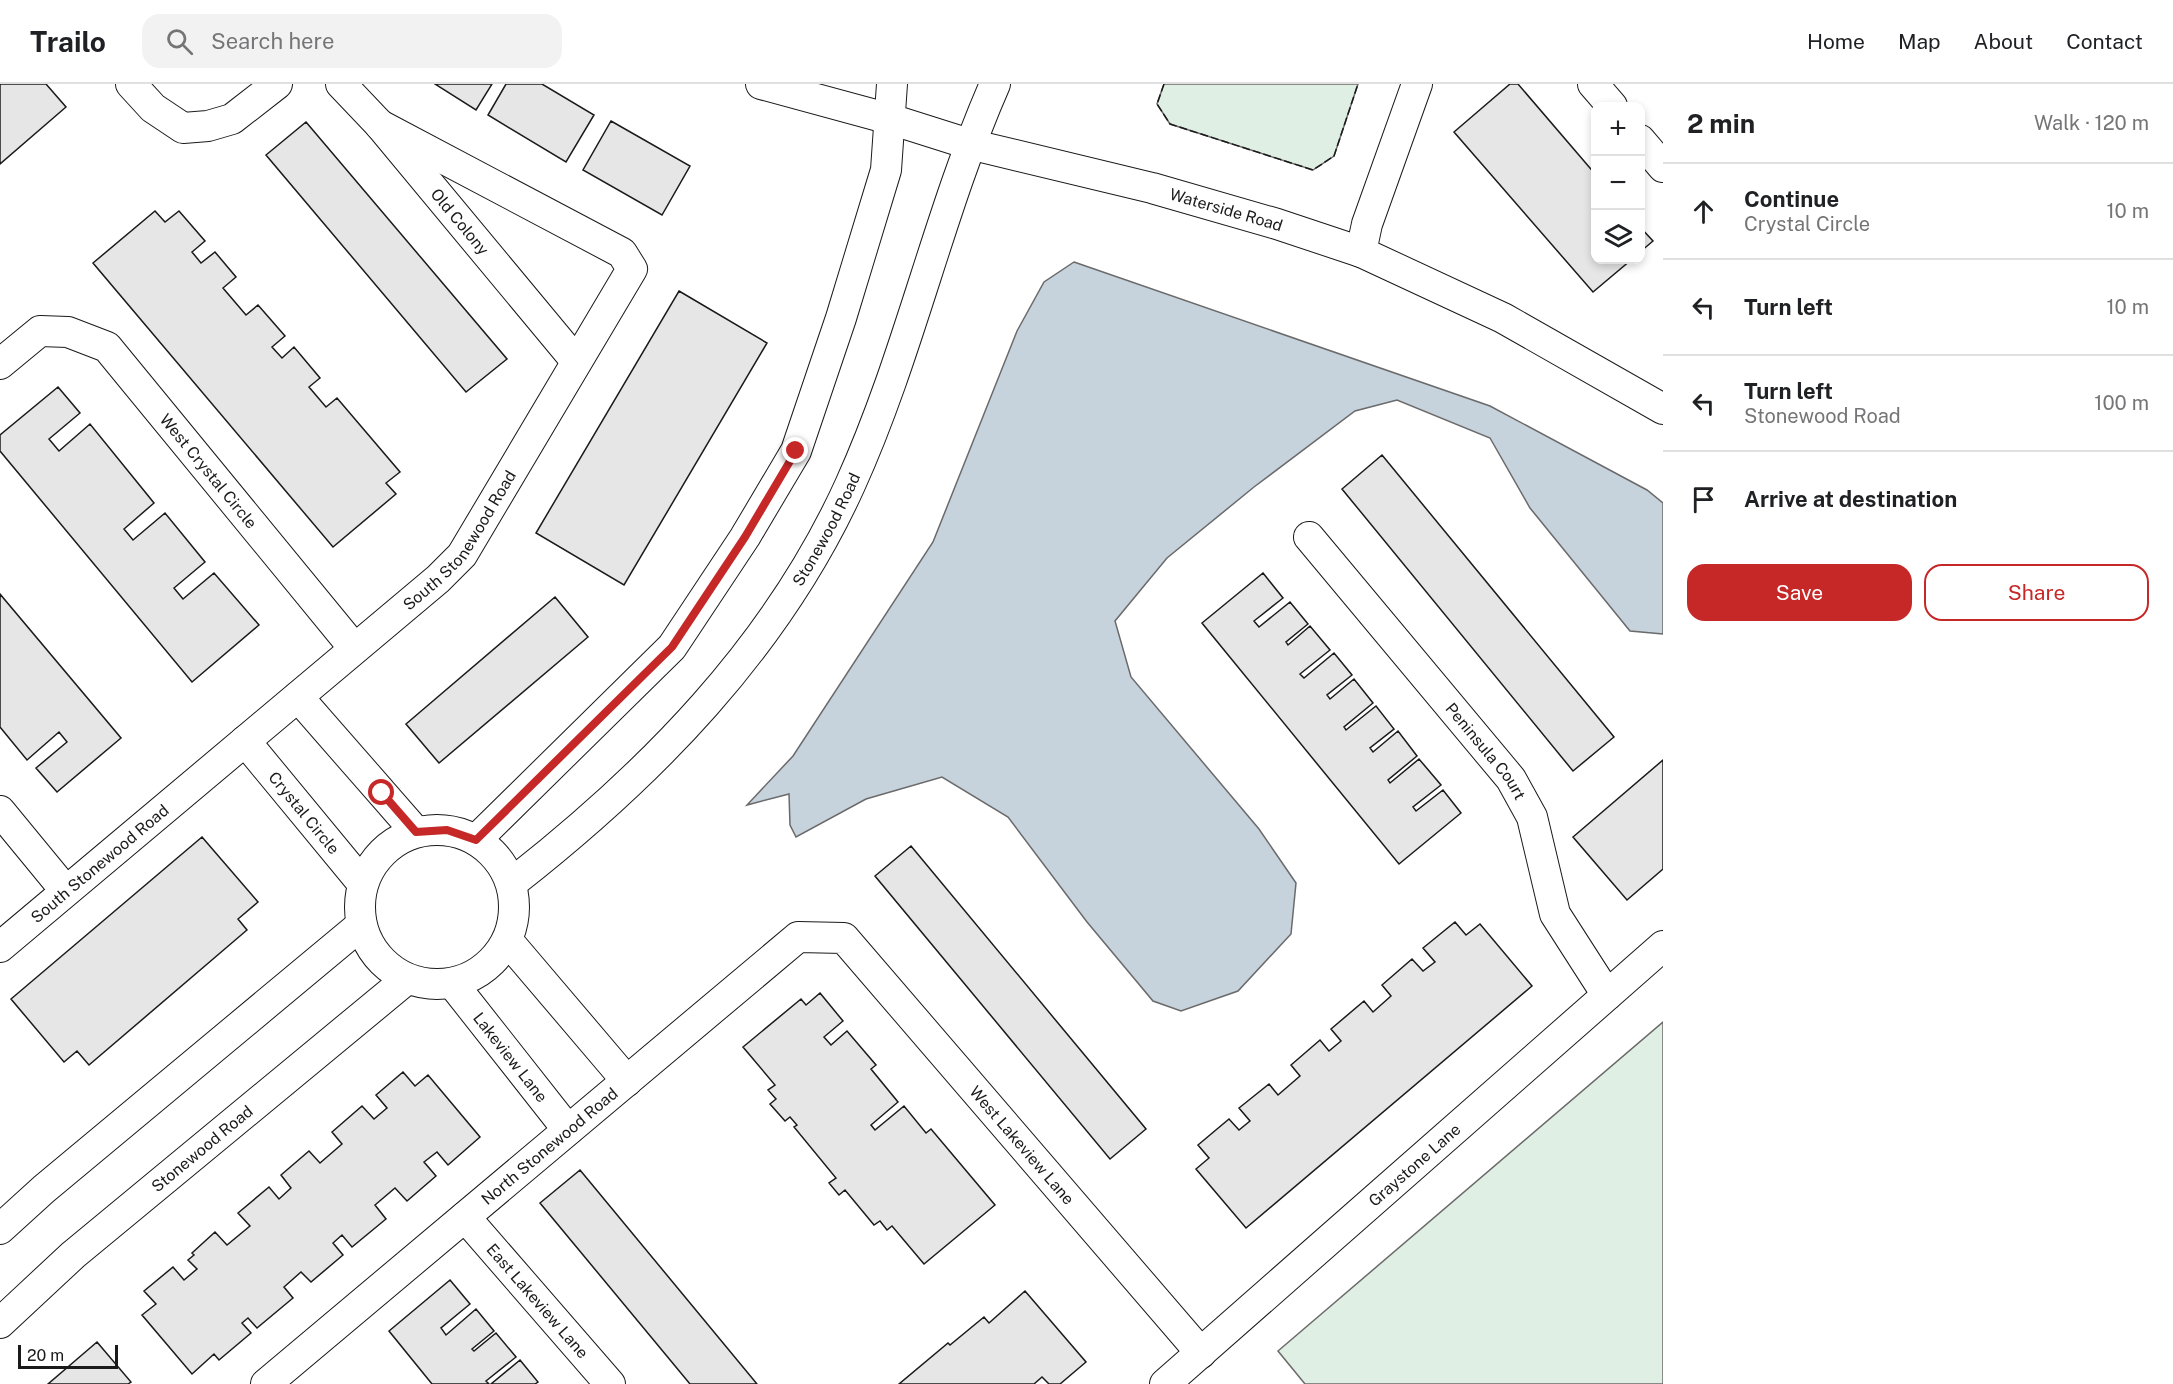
<!DOCTYPE html>
<meta charset="utf-8">
<style>
body{margin:0;font-family:"Public Sans",sans-serif;background:#f2f2f2;color:#202124}
.controls{position:absolute;right:18px;top:18px;display:grid;overflow:hidden;border-radius:12px;box-shadow:0 3px 9px #0003}
.controls button{width:54px;height:54px;display:grid;place-items:center;padding:0;border:0;border-bottom:2px solid #e0e0e0;background:#fff;color:#202124;font:30px sans-serif}
.scale{position:absolute;left:18px;bottom:15px;width:100px;box-sizing:border-box;padding-left:6px;border:3px solid #1a1a1a;border-top:0;font-size:16px;line-height:21px;white-space:nowrap;color:#1a1a1a;-webkit-text-stroke:4px #fff;paint-order:stroke}
.stop{position:absolute;width:18px;height:18px;margin:-14px;border:4px solid #c62828;border-radius:50%;background:#fff}
.stop.end{background:#c62828;border-color:#fff;box-shadow:0 2px 6px #0008}
.list{margin:0;padding:0;list-style:none}
h2{display:flex;justify-content:space-between;align-items:center;height:78px;margin:0;padding:0 24px;font-size:26px}
h2 small{font-size:20px;font-weight:400;color:#757577}
.list li{display:grid;grid-template-columns:39px 1fr auto;gap:18px;align-items:center;box-sizing:border-box;height:96px;padding:0 24px;border-top:2px solid #e0e0e0}
.list b{display:block;font-size:22px;white-space:nowrap}
.list p{margin:0;font-size:20px;white-space:nowrap;color:#757577}
.list em{font-size:20px;font-style:normal;color:#757577}
.actions{display:flex;gap:12px;padding:18px 24px}
.actions a{flex:1;padding:14px 0;border:2px solid #c62828;border-radius:18px;text-align:center;font-size:21px;color:#c62828}
.actions .main{background:#c62828;color:#fff}
.icon{flex:none;width:33px;height:33px;fill:none;stroke:currentColor;stroke-width:2;stroke-linecap:round;stroke-linejoin:round}
.map{position:relative;flex:none;width:1663px;height:1300px;overflow:hidden}
header{display:flex;align-items:center;gap:36px;box-sizing:border-box;height:84px;padding:0 30px;background:#fff;border-bottom:2px solid #e0e0e0}
header strong{font-size:28px}
nav{display:flex;gap:33px;margin-inline-start:auto;font-size:21px}
.search{width:420px;height:54px;background:#f2f2f2;display:flex;align-items:center;gap:15px;box-sizing:border-box;padding:0 21px;border-radius:18px;color:#757577;font-size:22px}
main{display:flex}
aside{flex:1;background:#fff}
.map>svg:first-child{display:block}
.green{fill:#e0efe3;stroke:#6a6a6a;stroke-width:1.5}
.water{fill:#c6d2dc;stroke:#6a6a6a;stroke-width:1.5}
.building{fill:#e6e6e6;stroke:#1a1a1a;stroke-width:1.5}
.lines{fill:none;stroke-linecap:round;stroke-linejoin:round}
.street-casing{stroke:#1a1a1a;stroke-width:32}
.street{stroke:#fff;stroke-width:30}
.fence{stroke:#1a1a1a;stroke-width:1.5;stroke-dasharray:8 3;stroke-linecap:butt}
.route{stroke:#c62828;stroke-width:8}
.labels{text-anchor:middle;dominant-baseline:central;stroke-width:4.5;stroke-linejoin:round;paint-order:stroke}
.street-label{font-size:16px;fill:#1a1a1a;stroke:#fff}
</style>
<header>
<strong>Trailo</strong>
<div class="search"><svg class="icon" aria-label="search" viewBox="0 0 24 24"><circle cx="10" cy="10" r="6"/><path d="M15 15l6 6"/></svg>Search here</div>
<nav><a>Home</a><a>Map</a><a>About</a><a>Contact</a></nav>
</header>
<main>
<div class="map">
<svg width="1663" height="1300" viewBox="0 0 1663 1300">
<rect width="100%" height="100%" fill="#fff"/>
<path class="green" d="M 1164,0 L 1358,0 L 1334,72 L 1313,86 L 1170,40 L 1157,20 Z
M 1663,938 L 1663,1300 L 1305,1300 L 1278,1267 Z"/>
<path class="water" d="M 1074,178 L 1490,322 L 1647,406 L 1663,419 L 1663,550 L 1630,547 L 1530,424 L 1490,354 L 1397,316 L 1355,327 L 1254,403 L 1167,474 L 1115,537 L 1131,593 L 1259,745 L 1296,799 L 1291,850 L 1238,907 L 1181,927 L 1153,917 L 1087,838 L 1008,733 L 942,693 L 866,715 L 796,753 L 790,741 L 789,710 L 747,721 L 793,672 L 933,458 L 1017,247 L 1044,198 Z"/>
<path class="building" d="M 0,0 L 46,0 L 66,23 L 0,80 Z
M 435,0 L 492,0 L 476,26 Z
M 506,0 L 542,0 L 594,31 L 566,78 L 488,31 Z
M 1510,0 L 1518,0 L 1596,91 L 1596,176 L 1631,176 L 1593,208 L 1454,48 Z
M 611,37 L 690,82 L 662,131 L 583,86 Z
M 306,38 L 507,275 L 466,308 L 266,71 Z
M 155,127 L 165,138 L 179,127 L 205,157 L 192,168 L 201,179 L 215,168 L 236,193 L 223,204 L 246,231 L 258,221 L 285,252 L 272,263 L 282,274 L 294,263 L 320,294 L 309,303 L 326,323 L 337,314 L 400,388 L 386,399 L 396,410 L 333,463 L 93,179 Z
M 1640,143 L 1653,157 L 1640,168 Z
M 679,207 L 767,259 L 624,501 L 536,449 Z
M 58,303 L 80,329 L 49,355 L 59,367 L 90,340 L 154,419 L 124,445 L 133,456 L 165,429 L 205,478 L 174,504 L 183,515 L 214,489 L 259,541 L 192,598 L 0,367 L 0,351 Z
M 1382,371 L 1614,653 L 1573,687 L 1342,405 Z
M 1263,489 L 1283,514 L 1254,537 L 1259,543 L 1290,518 L 1308,540 L 1286,558 L 1288,561 L 1310,542 L 1330,566 L 1300,590 L 1304,594 L 1334,569 L 1352,591 L 1327,611 L 1330,615 L 1354,595 L 1373,619 L 1344,643 L 1346,646 L 1376,622 L 1394,645 L 1370,664 L 1373,668 L 1398,647 L 1417,672 L 1388,696 L 1390,699 L 1419,675 L 1441,701 L 1413,723 L 1416,727 L 1443,706 L 1461,729 L 1399,780 L 1202,539 Z
M 0,510 L 121,654 L 57,708 L 36,684 L 67,658 L 59,648 L 27,676 L 0,643 Z
M 555,513 L 588,553 L 439,679 L 406,640 Z
M 1663,676 L 1663,785 L 1627,816 L 1573,753 Z
M 202,753 L 258,818 L 238,835 L 247,846 L 89,981 L 77,967 L 64,978 L 11,915 Z
M 911,762 L 1146,1045 L 1110,1075 L 875,792 Z
M 1455,838 L 1466,851 L 1480,840 L 1532,902 L 1246,1144 L 1196,1085 L 1209,1074 L 1198,1061 L 1229,1035 L 1239,1046 L 1250,1037 L 1239,1024 L 1269,1000 L 1278,1011 L 1300,992 L 1291,981 L 1320,956 L 1329,967 L 1341,957 L 1331,945 L 1364,917 L 1373,928 L 1391,912 L 1382,901 L 1412,875 L 1423,887 L 1435,878 L 1423,864 Z
M 820,909 L 843,937 L 824,953 L 831,961 L 847,947 L 876,981 L 871,985 L 898,1018 L 871,1041 L 875,1046 L 904,1022 L 926,1049 L 931,1045 L 995,1121 L 924,1180 L 892,1142 L 887,1146 L 880,1137 L 874,1141 L 845,1106 L 839,1111 L 829,1099 L 836,1094 L 794,1043 L 797,1041 L 790,1033 L 785,1037 L 770,1020 L 776,1015 L 768,1006 L 775,1001 L 743,963 L 801,915 L 806,921 Z
M 403,988 L 415,1002 L 428,991 L 480,1053 L 448,1081 L 437,1068 L 424,1078 L 436,1092 L 407,1117 L 395,1104 L 375,1121 L 386,1135 L 352,1163 L 342,1151 L 333,1159 L 343,1171 L 311,1198 L 301,1188 L 284,1203 L 293,1214 L 257,1244 L 248,1234 L 242,1239 L 251,1249 L 219,1276 L 214,1270 L 192,1290 L 142,1231 L 156,1220 L 144,1207 L 173,1183 L 184,1196 L 197,1185 L 188,1176 L 194,1171 L 192,1169 L 215,1148 L 227,1161 L 250,1142 L 238,1129 L 269,1103 L 279,1115 L 291,1104 L 281,1091 L 309,1067 L 320,1079 L 342,1060 L 332,1048 L 362,1022 L 374,1035 L 387,1024 L 376,1011 Z
M 580,1086 L 757,1300 L 690,1300 L 540,1119 Z
M 450,1196 L 470,1220 L 441,1244 L 446,1251 L 476,1225 L 494,1247 L 472,1265 L 474,1267 L 496,1249 L 516,1273 L 486,1297 L 489,1300 L 432,1300 L 389,1247 Z
M 1025,1207 L 1086,1278 L 1060,1300 L 1049,1300 L 1042,1293 L 1034,1300 L 899,1300 L 948,1259 L 950,1261 L 984,1233 L 989,1239 Z
M 97,1258 L 131,1298 L 128,1300 L 48,1300 Z
M 520,1276 L 538,1298 L 535,1300 L 491,1300 Z"/>
<g class="lines">
<g class="street-casing">
<g id="street">
<path d="M 131,0 L 153,24 L 183,44 L 208,42 L 232,35 L 277,0"/>
<path id="s1" d="M 341,0 L 380,41 L 576,277"/>
<path id="s2" d="M 761,0 L 890,35 L 969,60 L 1152,104 L 1277,140 L 1361,168 L 1503,234 L 1663,325"/>
<path d="M 1593,0 L 1612,22"/>
<path d="M 1640,56 L 1663,83"/>
<path d="M 1361,168 L 1367,140 L 1417,0"/>
<path id="s3" d="M 0,280 L 40,247 L 68,248 L 107,263 L 354,564"/>
<path id="s4" d="M 1309,453 L 1511,695 L 1532,733 L 1555,830 L 1607,911"/>
<path d="M 298,613 L 416,748"/>
<path id="s5" d="M 245,657 L 363,800"/>
<path d="M 0,727 L 65,806"/>
<circle cx="437" cy="823" r="77"/>
<path d="M 476,756 L 672,563 L 745,453 L 796,367 L 841,234 L 886,86 L 892,0"/>
<path id="s6" d="M 512,799 C 650,691 776,564 850,401 C 909,271 938,130 995,0"/>
<path d="M 508,857 L 627,997"/>
<path id="s7" d="M 0,863 L 438,495 L 462,471 L 632,185 L 622,169 L 380,41"/>
<path id="s8" d="M 453,900 L 568,1046"/>
<path id="s9" d="M 465,1133 L 610,1300"/>
<path d="M 0,1145 L 44,1105 L 361,841"/>
<path id="s10" d="M 0,1239 L 73,1171 L 407,895"/>
<path id="s11" d="M 266,1300 L 798,853 L 844,854 L 1201,1269"/>
<path id="s12" d="M 1165,1300 L 1663,862"/>
</g>
</g>
<use href="#street" class="street"/>
<path class="fence" d="M 1164,0 L 1157,20 L 1170,40 L 1313,86 L 1334,72 L 1358,0"/>
</g>
<g class="lines">
<path class="route" d="M 382,709 L 416,748 L 447,746 L 476,756 L 672,563 L 745,453 L 796,367"/>
</g>
<g class="labels">
<g class="street-label">
<text stroke="none"><textPath href="#s2" startOffset="482">Waterside Road</textPath></text>
<text stroke="none"><textPath href="#s1" startOffset="182">Old Colony</textPath></text>
<text stroke="none"><textPath href="#s3" startOffset="282">West Crystal Circle</textPath></text>
<text stroke="none"><textPath href="#s6" startOffset="477">Stonewood Road</textPath></text>
<text stroke="none"><textPath href="#s7" startOffset="616">South Stonewood Road</textPath></text>
<text stroke="none"><textPath href="#s4" startOffset="278">Peninsula Court</textPath></text>
<text stroke="none"><textPath href="#s5" startOffset="93">Crystal Circle</textPath></text>
<text stroke="none"><textPath href="#s7" startOffset="130">South Stonewood Road</textPath></text>
<text stroke="none"><textPath href="#s8" startOffset="93">Lakeview Lane</textPath></text>
<text stroke="none"><textPath href="#s11" startOffset="370">North Stonewood Road</textPath></text>
<text stroke="none"><textPath href="#s11" startOffset="1014">West Lakeview Lane</textPath></text>
<text stroke="none"><textPath href="#s10" startOffset="267">Stonewood Road</textPath></text>
<text stroke="none"><textPath href="#s12" startOffset="332">Graystone Lane</textPath></text>
<text stroke="none"><textPath href="#s9" startOffset="111">East Lakeview Lane</textPath></text>
</g>
</g>
</svg>
<div class="controls">
<button>+</button>
<button>−</button>
<button><svg class="icon" aria-label="layers" viewBox="0 0 24 24"><path d="M12 4l9 5-9 5-9-5zM3 14l9 5 9-5"/></svg></button>
</div>
<div class="scale">20 m</div>
<div class="stop" style="left:382px;top:709px"></div>
<div class="stop end" style="left:796px;top:367px"></div>
</div>
<aside>
<h2>2 min<small>Walk · 120 m</small></h2>
<ul class="list">
<li><svg class="icon" aria-label="ahead" viewBox="0 0 24 24"><path d="M12 20V5M6 11l6-6 6 6"/></svg><div><b>Continue</b><p>Crystal Circle</p></div><em>10 m</em></li>
<li><svg class="icon" aria-label="left" viewBox="0 0 24 24"><path d="M17 20v-9H6M10 6l-5 5 5 5"/></svg><div><b>Turn left</b></div><em>10 m</em></li>
<li><svg class="icon" aria-label="left" viewBox="0 0 24 24"><path d="M17 20v-9H6M10 6l-5 5 5 5"/></svg><div><b>Turn left</b><p>Stonewood Road</p></div><em>100 m</em></li>
<li><svg class="icon" aria-label="arrive" viewBox="0 0 24 24"><path d="M6 21V4h12l-3 4 3 4H6"/></svg><div><b>Arrive at destination</b></div></li>
</ul>
<div class="actions"><a class="main">Save</a><a>Share</a></div>
</aside>
</main>
